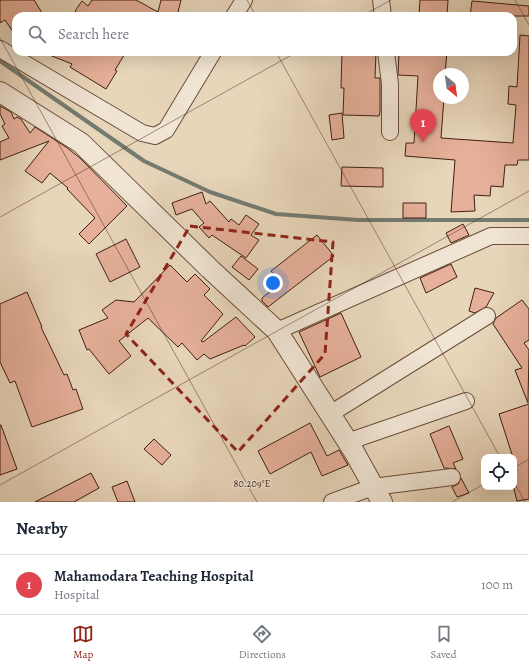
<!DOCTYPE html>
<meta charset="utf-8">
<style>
body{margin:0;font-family:Alegreya,serif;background:#f6f6f7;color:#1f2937}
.controls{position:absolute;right:12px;bottom:12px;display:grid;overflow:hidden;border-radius:8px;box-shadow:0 4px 16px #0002}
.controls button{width:36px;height:36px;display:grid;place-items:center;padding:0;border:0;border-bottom:1px solid #e0e1e3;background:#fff;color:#1f2937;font:20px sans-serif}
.compass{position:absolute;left:433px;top:68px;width:36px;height:36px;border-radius:50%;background:#fff;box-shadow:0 4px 16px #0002;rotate:151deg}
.you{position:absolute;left:273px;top:283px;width:14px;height:14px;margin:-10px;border:3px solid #fff;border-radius:50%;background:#1a73e8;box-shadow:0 0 0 6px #1a73e833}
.badge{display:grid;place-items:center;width:26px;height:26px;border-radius:50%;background:#8f2418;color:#fff;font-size:13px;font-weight:700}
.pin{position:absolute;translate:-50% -33px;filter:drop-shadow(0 1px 2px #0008)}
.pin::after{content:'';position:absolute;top:21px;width:14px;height:12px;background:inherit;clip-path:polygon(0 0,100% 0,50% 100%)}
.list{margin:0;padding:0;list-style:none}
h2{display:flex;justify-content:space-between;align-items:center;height:52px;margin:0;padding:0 16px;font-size:17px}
h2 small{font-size:13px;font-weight:400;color:#747a83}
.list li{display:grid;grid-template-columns:26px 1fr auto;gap:12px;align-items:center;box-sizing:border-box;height:60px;padding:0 16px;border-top:1px solid #e0e1e3}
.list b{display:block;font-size:15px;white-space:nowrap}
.list p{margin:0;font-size:13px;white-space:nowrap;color:#747a83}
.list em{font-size:13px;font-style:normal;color:#747a83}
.icon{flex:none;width:22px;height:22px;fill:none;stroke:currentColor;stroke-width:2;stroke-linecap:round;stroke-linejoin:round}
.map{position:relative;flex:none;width:529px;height:502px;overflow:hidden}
.search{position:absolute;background:#fff;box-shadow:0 4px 16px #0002;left:12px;right:12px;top:12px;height:44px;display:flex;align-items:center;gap:10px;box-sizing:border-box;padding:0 14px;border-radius:12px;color:#747a83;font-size:15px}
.sheet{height:112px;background:#fff}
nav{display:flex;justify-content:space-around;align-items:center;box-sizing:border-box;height:56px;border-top:1px solid #e0e1e3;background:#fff;font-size:11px;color:#747a83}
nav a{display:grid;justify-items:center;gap:2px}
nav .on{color:#8f2418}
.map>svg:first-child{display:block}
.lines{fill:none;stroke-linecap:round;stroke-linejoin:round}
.stream{stroke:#747b71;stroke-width:4}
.building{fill:#e6b09a;stroke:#401f12}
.minor-casing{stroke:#6a4d3c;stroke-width:18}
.tertiary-casing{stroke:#6a4d3c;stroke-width:22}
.minor{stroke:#f0e4d3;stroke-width:16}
.tertiary{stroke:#f0e4d3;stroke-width:20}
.marked{fill:none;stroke:#8f2418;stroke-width:3;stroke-dasharray:8 5;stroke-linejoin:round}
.ticks{fill:none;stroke:#401f12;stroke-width:1;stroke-opacity:0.45}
.ticks-label{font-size:10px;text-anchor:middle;fill:#401f12;stroke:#f0e4d3;stroke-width:3;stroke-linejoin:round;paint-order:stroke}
</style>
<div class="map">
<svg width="529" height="502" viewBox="0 0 529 502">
<rect width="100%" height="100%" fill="#e8d6bb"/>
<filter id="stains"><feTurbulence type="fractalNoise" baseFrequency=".005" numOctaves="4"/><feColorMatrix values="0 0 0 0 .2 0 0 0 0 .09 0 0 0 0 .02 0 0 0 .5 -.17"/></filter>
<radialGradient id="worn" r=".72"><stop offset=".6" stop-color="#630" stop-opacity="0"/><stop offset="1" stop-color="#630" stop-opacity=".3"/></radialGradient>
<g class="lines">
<path class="stream" d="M 0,61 L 144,161 L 210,192 L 276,214 L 358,220 L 529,220"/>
</g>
<path class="building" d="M 0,0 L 34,0 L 44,16 L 16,16 L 16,36 L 5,20 L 0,23 Z
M 92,0 L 136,0 L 158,12 L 161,0 L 181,0 L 177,16 L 82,16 L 75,11 L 82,1 L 88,6 Z
M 420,0 L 448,0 L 447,16 L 419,16 Z
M 472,1 L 529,6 L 529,16 L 470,16 Z
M 520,35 L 529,36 L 529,160 L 518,160 L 517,165 L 505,165 L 503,187 L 491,186 L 490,196 L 474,195 L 475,211 L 451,212 L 455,160 L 405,156 L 406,143 L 414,143 L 418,76 L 398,75 L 399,52 L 447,52 L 445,74 L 439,74 L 439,98 L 444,98 L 441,138 L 513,143 L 516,105 L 508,104 L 509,86 L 517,87 Z
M 42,52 L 126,52 L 115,70 L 117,71 L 106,89 L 70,67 L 72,64 Z
M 342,52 L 376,52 L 375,78 L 380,78 L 380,112 L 379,116 L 343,115 L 344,88 L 341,88 Z
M 0,106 L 11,112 L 14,119 L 17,117 L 21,119 L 30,133 L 35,127 L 66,147 L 80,158 L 127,206 L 89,244 L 79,234 L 95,218 L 67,189 L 68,188 L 50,173 L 42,183 L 25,171 L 49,141 L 0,160 L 0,142 L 9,138 L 2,126 L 5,124 L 0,114 Z
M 342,113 L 344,138 L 332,140 L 329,115 Z
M 342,167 L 383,168 L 383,187 L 341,186 Z
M 202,192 L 206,204 L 210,201 L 229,222 L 231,219 L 239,225 L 246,215 L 259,224 L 251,235 L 259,240 L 246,258 L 212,235 L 209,238 L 199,227 L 204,223 L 192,209 L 176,215 L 172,203 Z
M 403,203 L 426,203 L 426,218 L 403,218 Z
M 463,224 L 469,235 L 451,243 L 446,233 Z
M 317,235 L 334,256 L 268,307 L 262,301 L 262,298 L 281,283 L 271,271 Z
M 126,239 L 140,267 L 110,282 L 96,254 Z
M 241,256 L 258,269 L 249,280 L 232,267 Z
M 451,264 L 457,277 L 426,293 L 420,278 Z
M 170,265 L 187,282 L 195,274 L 210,289 L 204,295 L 223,314 L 201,341 L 203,342 L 236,317 L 255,337 L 245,346 L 244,345 L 210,359 L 204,354 L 197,360 L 182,343 L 178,347 L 148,318 L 119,341 L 131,356 L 109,374 L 89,349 L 87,350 L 79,330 L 108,318 L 102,310 L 116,300 L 134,302 Z
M 475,288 L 494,293 L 486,307 L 475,313 L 469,311 Z
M 27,292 L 42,327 L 41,327 L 64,375 L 67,374 L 73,390 L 76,389 L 83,409 L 32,427 L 15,381 L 10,383 L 0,362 L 0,304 Z
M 522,300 L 529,309 L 529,340 L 524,343 L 529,350 L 528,403 L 515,370 L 522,368 L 493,324 L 496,318 Z
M 341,313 L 361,357 L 320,377 L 299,332 Z
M 529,404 L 529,499 L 517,501 L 514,489 L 514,470 L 517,470 L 499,414 Z
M 310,423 L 327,456 L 339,450 L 348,465 L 322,476 L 311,452 L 270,474 L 258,451 Z
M 0,425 L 1,425 L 17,469 L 0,475 Z
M 449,426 L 463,459 L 453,463 L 456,469 L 444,468 L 430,434 Z
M 154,439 L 171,455 L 162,465 L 144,449 Z
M 91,473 L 99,488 L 74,502 L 35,502 Z
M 461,478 L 469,493 L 457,497 L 452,487 L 458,484 Z
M 127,481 L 135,502 L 118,502 L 112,487 Z"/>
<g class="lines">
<g class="minor-casing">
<path id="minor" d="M 381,0 L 383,16
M 234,16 L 244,0
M 0,49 L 142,133 L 155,136 L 166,130 L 213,52
M 386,52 L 390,84 L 390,132
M 277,331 L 491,236 L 529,236
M 330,414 L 487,316
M 347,442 L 466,401
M 332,502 L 373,487 L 452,477"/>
</g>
<g class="tertiary-casing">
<path id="tertiary" d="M 0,92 L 81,143 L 210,269 L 277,331 L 353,450 L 382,502"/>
</g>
<use href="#minor" class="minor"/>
<use href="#tertiary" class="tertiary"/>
</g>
<path class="marked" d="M 190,226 L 333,242 L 325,354 L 238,452 L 126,334 Z"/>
<path class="ticks" d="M 247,0 L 256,16M 515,0 L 529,25M 362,16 L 391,0M 0,38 L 257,502M 276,52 L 500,457M 0,217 L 297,52M 514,468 L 529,459M 514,482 L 525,502M 0,485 L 529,191M 452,502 L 484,484"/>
<g class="ticks-label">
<text x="252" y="487">80.209°E</text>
</g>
<rect width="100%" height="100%" filter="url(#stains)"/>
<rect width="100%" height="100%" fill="url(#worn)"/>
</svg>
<div class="controls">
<button><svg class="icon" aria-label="locate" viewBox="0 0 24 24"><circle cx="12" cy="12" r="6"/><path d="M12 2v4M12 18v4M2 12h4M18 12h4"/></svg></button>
</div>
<svg class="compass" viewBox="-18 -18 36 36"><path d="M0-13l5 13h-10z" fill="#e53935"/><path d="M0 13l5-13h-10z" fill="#747a83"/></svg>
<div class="you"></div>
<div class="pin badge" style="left:423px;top:142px;background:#e0444e">1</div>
<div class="search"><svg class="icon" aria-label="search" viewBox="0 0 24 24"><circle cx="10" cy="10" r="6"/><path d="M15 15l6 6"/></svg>Search here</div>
</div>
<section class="sheet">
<h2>Nearby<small></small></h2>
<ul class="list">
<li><span class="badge" style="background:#e0444e">1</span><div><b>Mahamodara Teaching Hospital</b><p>Hospital</p></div><em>100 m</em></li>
</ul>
</section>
<nav>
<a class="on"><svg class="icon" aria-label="map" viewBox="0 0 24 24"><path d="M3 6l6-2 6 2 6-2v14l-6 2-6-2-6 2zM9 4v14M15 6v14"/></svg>Map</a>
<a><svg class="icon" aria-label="directions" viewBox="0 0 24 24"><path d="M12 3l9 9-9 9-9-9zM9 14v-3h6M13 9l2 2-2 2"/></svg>Directions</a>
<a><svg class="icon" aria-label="saved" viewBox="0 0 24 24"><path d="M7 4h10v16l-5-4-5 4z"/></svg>Saved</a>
</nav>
